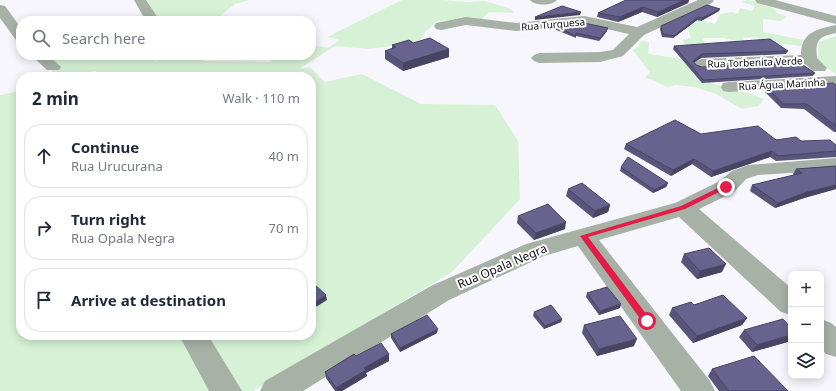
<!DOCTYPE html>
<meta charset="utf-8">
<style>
body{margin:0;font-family:"Noto Sans",sans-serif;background:#f2f2f3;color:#1f2937}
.controls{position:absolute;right:12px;bottom:12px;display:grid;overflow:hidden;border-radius:8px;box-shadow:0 2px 10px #0003}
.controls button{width:36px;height:36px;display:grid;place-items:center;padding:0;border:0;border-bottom:1px solid #e0e1e3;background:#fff;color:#1f2937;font:20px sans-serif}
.stop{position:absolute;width:12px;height:12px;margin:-9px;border:3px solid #e11d48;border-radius:50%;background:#fff}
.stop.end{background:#e11d48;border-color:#fff;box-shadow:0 1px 4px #0008}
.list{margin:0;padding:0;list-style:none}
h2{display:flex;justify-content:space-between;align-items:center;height:52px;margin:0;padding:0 16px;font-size:17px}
h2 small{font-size:13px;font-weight:400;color:#747a83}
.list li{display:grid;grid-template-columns:26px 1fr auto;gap:12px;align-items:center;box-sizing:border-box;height:64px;margin:0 8px 8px;padding:0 8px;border:1px solid #e0e1e3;border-radius:16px}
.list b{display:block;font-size:15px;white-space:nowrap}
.list p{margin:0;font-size:13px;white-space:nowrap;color:#747a83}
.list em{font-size:13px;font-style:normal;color:#747a83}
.icon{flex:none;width:22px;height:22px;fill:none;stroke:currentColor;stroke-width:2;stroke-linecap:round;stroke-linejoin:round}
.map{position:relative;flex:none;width:836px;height:391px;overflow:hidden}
.search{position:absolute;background:#fff;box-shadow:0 2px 10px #0003;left:16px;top:16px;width:300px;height:44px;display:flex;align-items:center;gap:10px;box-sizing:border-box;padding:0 14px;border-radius:16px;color:#747a83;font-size:15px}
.panel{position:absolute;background:#fff;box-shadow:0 2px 10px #0003;left:16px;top:72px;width:300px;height:268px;border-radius:16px}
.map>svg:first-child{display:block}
.green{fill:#d6f1d5}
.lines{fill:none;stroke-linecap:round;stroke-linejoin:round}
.minor{fill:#a7b1a6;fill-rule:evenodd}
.wall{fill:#59557a}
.shaded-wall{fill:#484563}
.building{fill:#67638e;stroke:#484563}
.route{fill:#e11d48}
.labels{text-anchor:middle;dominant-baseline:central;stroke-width:4;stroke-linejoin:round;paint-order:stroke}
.far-street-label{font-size:10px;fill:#0e0d17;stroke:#fff}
.street-label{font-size:12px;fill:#0e0d17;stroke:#fff}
</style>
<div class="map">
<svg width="836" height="391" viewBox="0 0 836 391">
<rect width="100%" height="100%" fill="#f6f6fc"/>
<path class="green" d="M 140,0 L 249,0 L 235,4 L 221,15 L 220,21 L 157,21 Z
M 402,0 L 443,0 L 466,2 L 485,1 L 511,9 L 514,13 L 489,12 L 482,19 L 437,21 L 425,32 L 419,42 L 369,49 L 335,46 L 299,69 L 310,67 L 325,82 L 362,74 L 421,104 L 495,105 L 518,141 L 520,199 L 452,272 L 253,391 L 0,391 L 0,95 L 21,91 L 21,335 L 311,335 L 311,77 L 106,77 L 95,71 L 55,76 L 45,60 L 39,55 L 111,55 L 111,59 L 125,55 L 155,55 L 156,62 L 162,55 L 208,55 L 203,61 L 270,62 L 275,55 L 311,55 L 311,44 L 328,48 L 340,40 L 327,37 Z
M 747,0 C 757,0 764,7 773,8 L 777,13 L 787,17 L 780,21 L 763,19 L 763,32 L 803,40 L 802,46 L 785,44 L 769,45 C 759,35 756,37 743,38 L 745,43 L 724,38 L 702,38 L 706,45 L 685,44 L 682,40 L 691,38 L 688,29 L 674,24 L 689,17 L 715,24 L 720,14 L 732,12 L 738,14 L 740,8 L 752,11 L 755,6 L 742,2 Z
M 836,36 L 836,74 L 818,62 L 819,42 Z
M 641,41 L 649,42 L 648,54 L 681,59 L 694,72 L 715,85 L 742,91 L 764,99 L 758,106 L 742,109 L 716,94 L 695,87 L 676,85 L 667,87 L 645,77 L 650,73 L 633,50 L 638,47 Z"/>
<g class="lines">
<path class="minor" d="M 134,0 L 146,0 L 160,21 L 146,21 Z
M 530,0 L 557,0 C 553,6 534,6 530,0 Z
M 698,0 L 714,0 L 712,3 L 644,35 L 623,56 L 600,62 L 539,63 L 534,61 L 531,58 L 534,55 L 539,53 L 600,52 L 613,50 L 629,34 L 584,24 L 516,31 L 466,25 L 441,30 L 436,29 L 434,26 L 436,23 L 466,17 L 516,23 L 584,16 L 637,27 Z
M 755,0 L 775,0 L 836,16 L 836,24 L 757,3 Z
M 0,5 L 5,6 L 21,28 L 21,41 L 16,40 L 0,18 Z
M 836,25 L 836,33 C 819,37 815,39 817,58 L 827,68 L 825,71 L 813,71 L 805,64 L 701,69 L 696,67 L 693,64 L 696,61 L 701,59 L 801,55 C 801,32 817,29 836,25 Z
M 31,55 L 48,55 L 61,67 L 59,70 L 47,70 Z
M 836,76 L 836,86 L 729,92 L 723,91 L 721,87 L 723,83 L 729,82 Z
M 836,158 L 836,170 L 758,175 L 746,179 L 734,192 L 699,209 L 791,288 L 791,315 L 781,312 L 679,217 L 599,240 L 710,381 L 715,391 L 681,391 L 578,246 L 544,256 L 449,300 L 303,391 L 260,391 L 265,381 L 431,286 L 526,244 L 675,203 L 718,182 L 732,171 L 748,165 Z
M 821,319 L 831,323 L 836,327 L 836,357 L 826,354 L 821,349 Z
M 179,335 L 208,335 L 242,391 L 209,391 Z"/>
</g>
<path class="wall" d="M 626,0 L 689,0 L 688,3 L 657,17 L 642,12 L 618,22 L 597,17 L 598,13 Z
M 719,11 L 701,21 L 697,20 L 673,38 L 662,37 L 660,29 L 661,26 Z
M 555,26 L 607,31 L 599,41 L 576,36 L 576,38 L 554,29 Z
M 413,43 L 449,49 L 449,57 L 403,71 L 385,59 L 385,51 L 392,48 L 392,45 Z
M 674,46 L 788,51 L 786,54 L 701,58 L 694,62 L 696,65 L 702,67 L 815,73 L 813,76 L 702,83 L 673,49 Z
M 836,85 L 836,132 L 834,132 L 804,109 L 781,108 L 765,92 L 767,87 Z
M 701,134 L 801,141 L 836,145 L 836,157 L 776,161 L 770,157 L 711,177 L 692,164 L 671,176 L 624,149 L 626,144 Z
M 836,166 L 836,189 L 804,198 L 775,208 L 750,191 L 752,185 L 794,175 L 793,174 L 796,169 Z
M 621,167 L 668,183 L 666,187 L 653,193 L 620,171 Z
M 568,189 L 610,205 L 608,212 L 593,218 L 566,196 Z
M 518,216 L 565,229 L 534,240 L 517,223 Z
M 684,254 L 722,272 L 697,279 L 681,262 Z
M 587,293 L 620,308 L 599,315 L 586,297 Z
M 694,305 L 747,318 L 742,325 L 693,343 L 669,315 L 672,308 Z
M 534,312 L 562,319 L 561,322 L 544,329 L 533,316 Z
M 584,325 L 634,346 L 597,356 L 582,333 Z
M 791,328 L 791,341 L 752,352 L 739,337 L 744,330 Z
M 437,333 L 400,352 L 391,338 L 391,334 Z
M 389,354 L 389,361 L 366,373 L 367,376 L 342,391 L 335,391 L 326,378 L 325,372 Z
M 712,369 L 788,391 L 719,391 L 708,376 Z"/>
<path class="shaded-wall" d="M 685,0 L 689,0 L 688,3 L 657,17 L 658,12 Z
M 643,7 L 642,12 L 618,22 L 620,17 Z
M 720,9 L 719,11 L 701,21 L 702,18 Z
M 581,12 L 580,15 L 535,20 L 535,17 Z
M 698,17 L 697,20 L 673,38 L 674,36 Z
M 608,28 L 607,31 L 599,41 L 600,38 Z
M 449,49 L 449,57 L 403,71 L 403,63 Z
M 702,54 L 701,58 L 692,64 L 693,61 Z
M 772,151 L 770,157 L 711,177 L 713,171 Z
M 694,159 L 692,164 L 671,176 L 673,170 Z
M 668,183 L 666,187 L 653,193 L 654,190 Z
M 836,185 L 836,189 L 804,198 L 775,208 L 778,203 L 807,192 Z
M 610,205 L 608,212 L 593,218 L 595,211 Z
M 566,222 L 565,229 L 534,240 L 536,233 Z
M 726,264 L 722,272 L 697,279 L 700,271 Z
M 326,295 L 327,300 L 311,310 L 311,305 Z
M 621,304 L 620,308 L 599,315 L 600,311 Z
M 747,318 L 742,325 L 693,343 L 697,336 Z
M 562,319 L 561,322 L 544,329 L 545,326 Z
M 438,329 L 437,333 L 400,352 L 400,348 Z
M 791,335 L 791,341 L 752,352 L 757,345 Z
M 637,339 L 634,346 L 597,356 L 599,349 Z
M 389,354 L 389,361 L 366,373 L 367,376 L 342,391 L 337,391 L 336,388 L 364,368 Z"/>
<path class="building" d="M 626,0 L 685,0 L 658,12 L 643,7 L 620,17 L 598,13 Z
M 707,5 L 720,9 L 702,18 L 698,17 L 674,36 L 663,34 L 661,26 Z
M 562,6 L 581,12 L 535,17 Z
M 584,23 L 608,28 L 600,38 L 576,33 L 576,36 L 555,26 Z
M 430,38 L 449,49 L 403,63 L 385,51 L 396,47 L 392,45 L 409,40 L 413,43 Z
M 770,39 L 788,51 L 702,54 L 693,61 L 696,65 L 702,67 L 800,63 L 815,73 L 703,80 L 674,46 Z
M 833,83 L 836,85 L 836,126 L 807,104 L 783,104 L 767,87 Z
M 675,120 L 701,134 L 758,126 L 776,140 L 796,137 L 801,141 L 830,140 L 836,145 L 836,151 L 778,156 L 772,151 L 713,171 L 694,159 L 673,170 L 626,144 Z
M 628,157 L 668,183 L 654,190 L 621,167 Z
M 836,166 L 836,185 L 807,192 L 778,203 L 752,185 L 802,173 L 796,169 Z
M 582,183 L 610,205 L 595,211 L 568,189 Z
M 548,204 L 566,222 L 536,233 L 518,216 Z
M 709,248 L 726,264 L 700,271 L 684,254 Z
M 313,283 L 326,295 L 311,305 L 311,284 Z
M 607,287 L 621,304 L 600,311 L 587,293 Z
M 723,295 L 747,318 L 697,336 L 672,308 L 691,302 L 694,305 Z
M 551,305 L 562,319 L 545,326 L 534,312 Z
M 427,315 L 438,329 L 400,348 L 391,334 Z
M 620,316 L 637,339 L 599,349 L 584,325 Z
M 783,319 L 791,328 L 791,335 L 757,345 L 744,330 Z
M 381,343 L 389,354 L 364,368 L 366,370 L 336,388 L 325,372 L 354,354 L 356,356 Z
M 754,356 L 788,391 L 729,391 L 712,369 Z"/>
<path class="route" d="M 724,185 L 729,187 L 685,209 L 588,237 L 650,319 L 650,324 L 644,324 L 580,236 L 681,206 Z"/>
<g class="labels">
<g class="far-street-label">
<text transform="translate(553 24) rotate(-5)">Rua Turquesa</text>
<text transform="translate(755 62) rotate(-2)">Rua Torbenita Verde</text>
<text transform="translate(782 84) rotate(-3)">Rua Água Marinha</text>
</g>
<g class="street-label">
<text transform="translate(502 266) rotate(-23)">Rua Opala Negra</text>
</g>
</g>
</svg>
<div class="controls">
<button>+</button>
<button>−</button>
<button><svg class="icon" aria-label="layers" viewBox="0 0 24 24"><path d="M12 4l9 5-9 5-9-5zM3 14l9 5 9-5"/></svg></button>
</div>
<div class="stop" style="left:647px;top:321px"></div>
<div class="stop end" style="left:726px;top:187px"></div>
<div class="search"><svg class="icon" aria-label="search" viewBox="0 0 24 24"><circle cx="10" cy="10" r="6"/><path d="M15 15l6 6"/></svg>Search here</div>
<section class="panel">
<h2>2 min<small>Walk · 110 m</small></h2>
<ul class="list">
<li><svg class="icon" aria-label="ahead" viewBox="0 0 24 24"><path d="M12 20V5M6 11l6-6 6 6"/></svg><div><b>Continue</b><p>Rua Urucurana</p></div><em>40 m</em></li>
<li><svg class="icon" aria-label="right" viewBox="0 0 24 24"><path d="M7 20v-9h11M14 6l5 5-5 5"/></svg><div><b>Turn right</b><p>Rua Opala Negra</p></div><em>70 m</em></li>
<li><svg class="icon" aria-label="arrive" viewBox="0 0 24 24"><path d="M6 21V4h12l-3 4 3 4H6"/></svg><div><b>Arrive at destination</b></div></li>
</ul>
</section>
</div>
